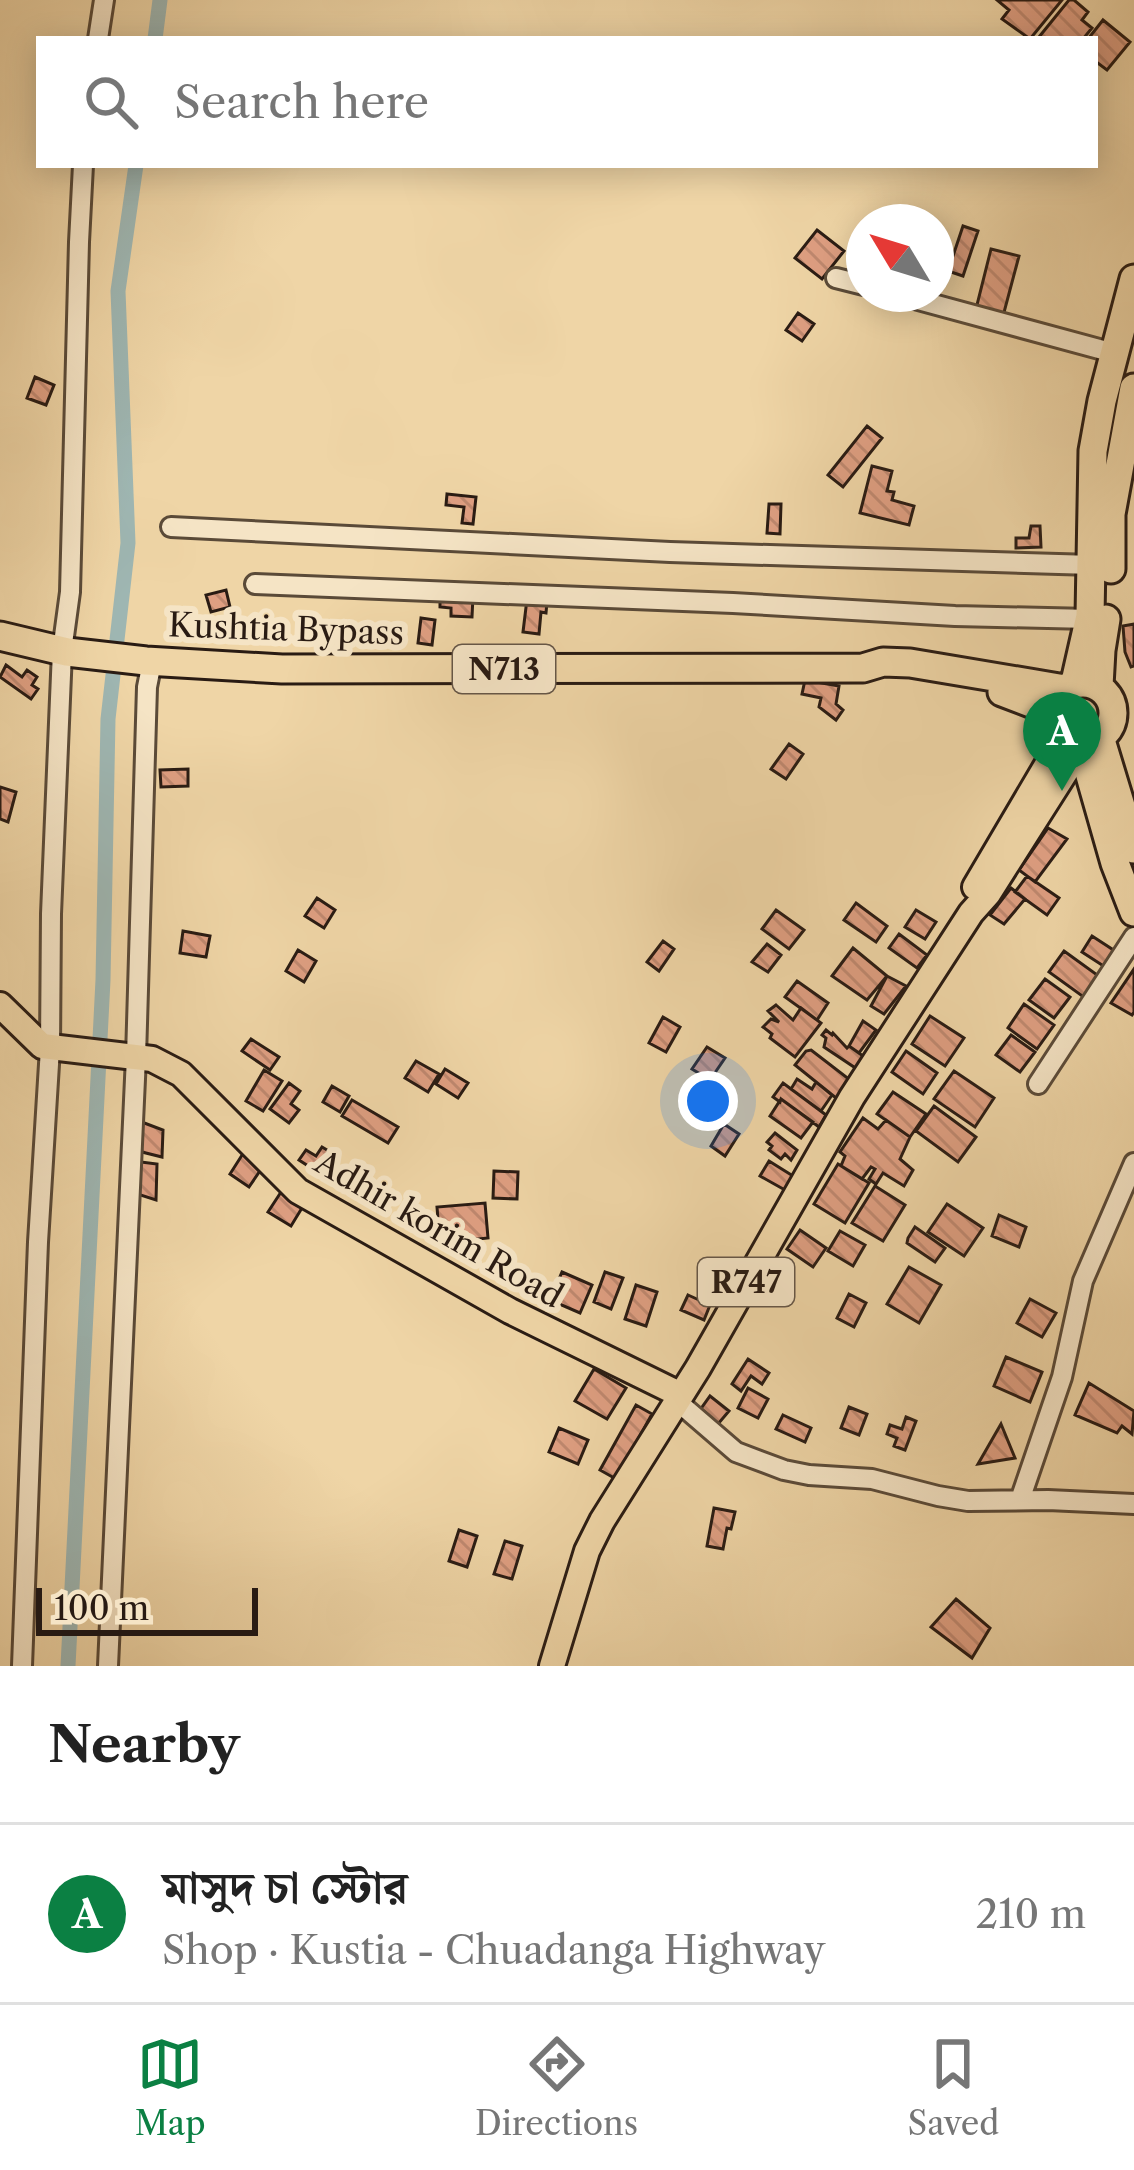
<!DOCTYPE html>
<meta charset="utf-8">
<style>
body{margin:0;font-family:"Libre Caslon Text","Noto Serif Bengali",serif;background:#f2f2f2;color:#222}
.compass{position:absolute;left:846px;top:204px;width:108px;height:108px;border-radius:50%;background:#fff;box-shadow:0 6px 30px #0003;rotate:308deg}
.scale{position:absolute;left:36px;bottom:30px;width:222px;box-sizing:border-box;padding-left:12px;border:6px solid #291b13;border-top:0;font-size:33px;line-height:42px;white-space:nowrap;color:#291b13;-webkit-text-stroke:9px #f5e4c5;paint-order:stroke}
.you{position:absolute;left:708px;top:1101px;width:42px;height:42px;margin:-30px;border:9px solid #fff;border-radius:50%;background:#1a73e8;box-shadow:0 0 0 18px #1a73e833}
.badge{display:grid;place-items:center;width:78px;height:78px;border-radius:50%;background:#0b8043;color:#fff;font-size:39px;font-weight:700}
.pin{position:absolute;translate:-50% -99px;filter:drop-shadow(0 3px 6px #0008)}
.pin::after{content:'';position:absolute;top:63px;width:42px;height:36px;background:inherit;clip-path:polygon(0 0,100% 0,50% 100%)}
.list{margin:0;padding:0;list-style:none}
h2{display:flex;justify-content:space-between;align-items:center;height:156px;margin:0;padding:0 48px;font-size:51px}
h2 small{font-size:39px;font-weight:400;color:#767676}
.list li{display:grid;grid-template-columns:78px 1fr auto;gap:36px;align-items:center;box-sizing:border-box;height:180px;padding:0 48px;border-top:3px solid #e0e0e0}
.list b{display:block;font-size:45px;white-space:nowrap}
.list p{margin:0;font-size:39px;white-space:nowrap;color:#767676}
.list em{font-size:39px;font-style:normal;color:#767676}
.icon{flex:none;width:66px;height:66px;fill:none;stroke:currentColor;stroke-width:2;stroke-linecap:round;stroke-linejoin:round}
.map{position:relative;flex:none;width:1134px;height:1666px;overflow:hidden}
.search{position:absolute;background:#fff;box-shadow:0 6px 30px #0003;left:36px;right:36px;top:36px;height:132px;display:flex;align-items:center;gap:30px;box-sizing:border-box;padding:0 42px;border-radius:0px;color:#767676;font-size:45px}
.sheet{height:336px;background:#fff}
nav{display:flex;justify-content:space-around;align-items:center;box-sizing:border-box;height:168px;border-top:3px solid #e0e0e0;background:#fff;font-size:33px;color:#767676}
nav a{display:grid;justify-items:center;gap:6px}
nav .on{color:#0b8043}
.map>svg:first-child{display:block}
.lines{fill:none;stroke-linecap:round;stroke-linejoin:round}
.canal{stroke:#9eb6b2;stroke-width:15}
.building{fill:url(#building-back-hatch);stroke:#291b13;stroke-width:3}
.minor-casing{stroke:#5a4a38;stroke-width:24}
.major-casing{stroke:#291b13;stroke-width:30}
.highway-casing{stroke:#291b13;stroke-width:33}
.minor{stroke:#f5e4c5;stroke-width:18}
.major{stroke:#efd5a6;stroke-width:24}
.highway{stroke:#efd5a6;stroke-width:27}
.labels{text-anchor:middle;dominant-baseline:central;stroke-width:12;stroke-linejoin:round;paint-order:stroke}
.shield{fill:#f5e4c5;stroke:#665748;stroke-width:3}
.shield-label{font-size:30px;font-weight:bold;fill:#291b13}
.street-label{font-size:33px;fill:#291b13;stroke:#f5e4c5}
</style>
<div class="map">
<svg width="1134" height="1666" viewBox="0 0 1134 1666">
<defs>
<pattern id="building-back-hatch" width="6" height="6" patternUnits="userSpaceOnUse" patternTransform="scale(3)"><rect width="6" height="6" fill="#df9f82"/><path d="M-1 5l2 2M0 0l6 6M5-1l2 2" fill="none" stroke="#bf886f"/></pattern>
</defs>
<rect width="100%" height="100%" fill="#efd5a6"/>
<filter id="stains"><feTurbulence type="fractalNoise" baseFrequency=".00167" numOctaves="4"/><feColorMatrix values="0 0 0 0 .2 0 0 0 0 .09 0 0 0 0 .02 0 0 0 .5 -.17"/></filter>
<radialGradient id="worn" r=".72"><stop offset=".6" stop-color="#630" stop-opacity="0"/><stop offset="1" stop-color="#630" stop-opacity=".3"/></radialGradient>
<g class="lines">
<path class="canal" d="M 155,39 L 160,0
M 68,1666 L 103,980 L 108,719 L 128,543 L 118,291 L 136,165"/>
</g>
<path class="building" d="M 997,0 L 1062,0 L 1030,39 L 1002,19 L 1009,10 Z
M 1069,0 L 1074,0 L 1088,12 L 1082,20 L 1092,28 L 1083,39 L 1042,39 L 1039,37 Z
M 1103,20 L 1130,42 L 1107,70 L 1095,61 L 1095,39 L 1088,39 Z
M 963,226 L 978,231 L 963,276 L 948,271 Z
M 817,230 L 844,251 L 822,279 L 795,258 Z
M 991,249 L 1019,256 L 1002,320 L 975,313 Z
M 798,313 L 814,324 L 802,341 L 786,330 Z
M 35,377 L 54,385 L 46,405 L 27,398 Z
M 867,426 L 882,438 L 843,487 L 828,475 Z
M 872,466 L 892,471 L 887,491 L 894,492 L 892,500 L 914,506 L 909,525 L 860,513 Z
M 447,494 L 476,497 L 473,524 L 462,523 L 464,507 L 446,505 Z
M 769,504 L 781,504 L 780,534 L 767,533 Z
M 1031,526 L 1040,526 L 1041,547 L 1016,548 L 1016,538 L 1029,538 Z
M 226,590 L 230,607 L 211,612 L 206,595 Z
M 440,594 L 473,596 L 472,617 L 451,616 L 451,608 L 440,607 Z
M 527,599 L 547,602 L 546,613 L 541,612 L 539,634 L 523,632 Z
M 421,618 L 435,620 L 432,645 L 418,643 Z
M 1134,624 L 1134,666 L 1131,667 L 1125,652 L 1123,626 Z
M 6,665 L 22,677 L 27,670 L 37,677 L 32,685 L 38,689 L 31,699 L 0,677 Z
M 805,680 L 839,686 L 836,704 L 843,710 L 836,720 L 819,707 L 821,698 L 802,694 Z
M 789,744 L 803,754 L 786,779 L 771,769 Z
M 188,769 L 188,786 L 161,787 L 160,770 Z
M 0,787 L 16,792 L 8,822 L 0,819 Z
M 1048,828 L 1067,839 L 1035,882 L 1019,870 Z
M 1027,876 L 1059,898 L 1047,915 L 1015,892 Z
M 1011,888 L 1025,899 L 1004,924 L 990,915 Z
M 317,898 L 335,910 L 324,928 L 305,916 Z
M 856,903 L 887,926 L 876,942 L 844,920 Z
M 776,910 L 804,930 L 789,949 L 762,929 Z
M 916,910 L 936,922 L 925,939 L 905,927 Z
M 183,931 L 210,936 L 206,957 L 180,953 Z
M 899,934 L 927,955 L 917,968 L 889,948 Z
M 1092,936 L 1115,951 L 1105,967 L 1082,952 Z
M 663,941 L 674,949 L 659,971 L 647,962 Z
M 767,944 L 781,955 L 768,972 L 752,962 Z
M 853,948 L 887,976 L 867,1000 L 832,976 Z
M 298,950 L 316,961 L 304,982 L 286,971 Z
M 1064,951 L 1100,977 L 1085,998 L 1049,972 Z
M 1134,969 L 1134,1012 L 1132,1015 L 1111,1003 Z
M 887,976 L 906,986 L 884,1014 L 871,1006 Z
M 1045,979 L 1070,997 L 1054,1018 L 1029,1000 Z
M 797,981 L 828,1003 L 817,1020 L 785,997 Z
M 1024,1004 L 1054,1025 L 1037,1049 L 1008,1028 Z
M 776,1005 L 793,1020 L 801,1008 L 821,1023 L 795,1057 L 770,1038 L 772,1034 L 763,1027 L 771,1019 L 779,1022 L 768,1011 Z
M 930,1016 L 964,1038 L 945,1066 L 912,1044 Z
M 663,1017 L 680,1027 L 666,1052 L 649,1043 Z
M 863,1021 L 876,1030 L 859,1053 L 849,1046 Z
M 826,1030 L 832,1035 L 833,1033 L 847,1048 L 849,1046 L 870,1061 L 863,1073 L 824,1047 L 826,1038 L 822,1035 Z
M 1011,1035 L 1035,1052 L 1020,1072 L 996,1055 Z
M 251,1039 L 279,1057 L 270,1070 L 242,1051 Z
M 707,1047 L 725,1058 L 710,1080 L 692,1069 Z
M 811,1050 L 854,1083 L 841,1102 L 795,1065 L 806,1051 Z
M 906,1051 L 937,1073 L 923,1094 L 892,1072 Z
M 416,1061 L 439,1074 L 428,1092 L 405,1078 Z
M 445,1069 L 468,1083 L 458,1098 L 436,1084 Z
M 264,1070 L 282,1081 L 263,1111 L 246,1101 Z
M 954,1071 L 994,1098 L 975,1127 L 934,1099 Z
M 797,1079 L 812,1089 L 816,1082 L 832,1095 L 821,1111 L 791,1089 Z
M 289,1083 L 300,1091 L 291,1104 L 299,1110 L 289,1123 L 270,1109 Z
M 783,1083 L 826,1115 L 819,1127 L 781,1099 L 780,1102 L 773,1097 Z
M 332,1086 L 349,1096 L 340,1112 L 323,1102 Z
M 893,1092 L 926,1114 L 910,1137 L 877,1114 Z
M 781,1099 L 813,1122 L 801,1138 L 770,1116 Z
M 352,1100 L 398,1127 L 388,1143 L 342,1116 Z
M 934,1106 L 976,1137 L 958,1162 L 916,1131 Z
M 863,1118 L 878,1129 L 886,1120 L 910,1137 L 900,1159 L 913,1170 L 904,1186 L 883,1173 L 876,1184 L 869,1179 L 875,1169 L 871,1167 L 862,1179 L 841,1166 L 845,1156 L 840,1152 Z
M 139,1121 L 163,1130 L 162,1157 L 138,1151 Z
M 724,1124 L 739,1134 L 725,1156 L 711,1146 Z
M 775,1133 L 797,1150 L 791,1160 L 785,1154 L 781,1159 L 769,1150 L 772,1146 L 767,1142 Z
M 322,1147 L 332,1153 L 319,1173 L 299,1160 L 306,1150 L 316,1156 Z
M 244,1152 L 264,1165 L 249,1187 L 230,1174 Z
M 133,1161 L 157,1164 L 156,1200 L 131,1192 Z
M 769,1161 L 793,1176 L 785,1190 L 760,1176 Z
M 838,1164 L 869,1183 L 845,1223 L 814,1204 Z
M 494,1171 L 518,1172 L 517,1199 L 493,1198 Z
M 875,1186 L 905,1205 L 883,1241 L 852,1223 Z
M 283,1189 L 305,1203 L 291,1226 L 268,1212 Z
M 485,1203 L 488,1238 L 440,1243 L 437,1207 Z
M 947,1204 L 983,1228 L 964,1256 L 928,1232 Z
M 999,1215 L 1026,1227 L 1019,1247 L 992,1236 Z
M 915,1227 L 945,1248 L 935,1262 L 907,1243 L 908,1238 Z
M 800,1230 L 826,1248 L 813,1267 L 787,1249 Z
M 840,1231 L 865,1245 L 853,1266 L 828,1251 Z
M 909,1267 L 941,1285 L 919,1323 L 887,1304 Z
M 562,1272 L 592,1285 L 580,1313 L 550,1300 Z
M 605,1272 L 623,1278 L 611,1309 L 594,1302 Z
M 636,1285 L 657,1292 L 646,1326 L 625,1319 Z
M 849,1294 L 866,1303 L 854,1327 L 837,1318 Z
M 688,1295 L 710,1305 L 704,1320 L 681,1310 Z
M 1030,1299 L 1056,1313 L 1042,1337 L 1017,1323 Z
M 1006,1357 L 1042,1372 L 1030,1402 L 994,1386 Z
M 748,1359 L 769,1373 L 762,1384 L 751,1376 L 741,1391 L 732,1384 Z
M 594,1369 L 626,1388 L 607,1419 L 575,1401 Z
M 1089,1383 L 1134,1411 L 1132,1434 L 1122,1426 L 1117,1433 L 1075,1415 Z
M 748,1388 L 768,1399 L 758,1418 L 738,1408 Z
M 710,1396 L 729,1411 L 718,1424 L 700,1410 Z
M 636,1405 L 652,1414 L 616,1479 L 600,1470 Z
M 849,1407 L 867,1414 L 859,1435 L 841,1428 Z
M 783,1415 L 811,1428 L 805,1442 L 776,1429 Z
M 906,1417 L 916,1421 L 905,1450 L 894,1446 L 897,1438 L 887,1434 L 890,1425 L 902,1429 Z
M 1001,1424 L 1015,1458 L 978,1464 Z
M 559,1428 L 588,1440 L 578,1464 L 549,1452 Z
M 714,1508 L 735,1512 L 731,1529 L 727,1528 L 723,1549 L 707,1546 Z
M 459,1530 L 477,1536 L 467,1567 L 449,1561 Z
M 505,1541 L 522,1546 L 512,1579 L 494,1574 Z
M 956,1599 L 990,1628 L 972,1658 L 931,1627 Z"/>
<g class="lines">
<g class="minor-casing">
<path id="minor" d="M 98,39 L 104,0
M 836,278 L 864,285
M 896,294 L 1114,353
M 171,527 L 670,552 L 1093,565
M 255,584 L 733,603 L 955,616 L 1090,619
M 1038,1084 L 1134,937
M 678,1402 L 736,1452 L 784,1470 L 809,1475 L 872,1479 L 938,1496 L 968,1501 L 1048,1500 L 1134,1504
M 1020,1500 L 1062,1377 L 1083,1281 L 1134,1163
M 22,1666 L 38,1242 L 50,1048 L 51,914 L 62,651 L 70,592 L 79,242 L 83,165
M 108,1666 L 136,1057 L 147,687 L 152,662"/>
</g>
<g class="major-casing">
<path id="major" d="M 975,887 L 1064,736
M 0,1005 L 42,1046 L 152,1059 L 181,1074 L 298,1191 L 510,1311 L 681,1395
M 552,1666 L 587,1551 L 602,1521 L 698,1368 L 852,1097 L 971,913 L 988,894 L 1073,760 L 1077,743"/>
</g>
<g class="highway-casing">
<path id="highway" d="M 1111,569 L 1111,514 L 1134,388
M 0,636 L 67,652 L 146,661 L 282,669 L 863,668 L 883,662 L 910,663 L 1065,689
M 1075,682 L 1090,616 L 1093,451 L 1102,401 L 1134,279
M1053 713a30 30 0 1 1 60 0a30 30 0 1 1-60 0Z
M 1099,686 L 1101,650 L 1106,619
M 1002,692 L 1054,712
M 1100,737 L 1134,849
M 1081,744 L 1115,863 L 1134,912"/>
</g>
<use href="#minor" class="minor"/>
<use href="#major" class="major"/>
<use href="#highway" class="highway"/>
</g>
<g class="labels">
<g class="shield">
<rect x="453" y="645" width="102" height="48" rx="9"/>
<rect x="698" y="1258" width="96" height="48" rx="9"/>
</g>
<g class="shield-label">
<text x="504" y="669">N713</text>
<text x="746" y="1282">R747</text>
</g>
<g class="street-label">
<text transform="translate(286 629) rotate(2)">Kushtia Bypass</text>
<text transform="translate(439 1229) rotate(30)">Adhir korim Road</text>
</g>
</g>
<rect width="100%" height="100%" filter="url(#stains)"/>
<rect width="100%" height="100%" fill="url(#worn)"/>
</svg>
<svg class="compass" viewBox="-18 -18 36 36"><path d="M0-13l5 13h-10z" fill="#e53935"/><path d="M0 13l5-13h-10z" fill="#767676"/></svg>
<div class="scale">100 m</div>
<div class="you"></div>
<div class="pin badge" style="left:1062px;top:791px">A</div>
<div class="search"><svg class="icon" aria-label="search" viewBox="0 0 24 24"><circle cx="10" cy="10" r="6"/><path d="M15 15l6 6"/></svg>Search here</div>
</div>
<section class="sheet">
<h2>Nearby<small></small></h2>
<ul class="list">
<li><span class="badge">A</span><div><b>মাসুদ চা স্টোর</b><p>Shop · Kustia - Chuadanga Highway</p></div><em>210 m</em></li>
</ul>
</section>
<nav>
<a class="on"><svg class="icon" aria-label="map" viewBox="0 0 24 24"><path d="M3 6l6-2 6 2 6-2v14l-6 2-6-2-6 2zM9 4v14M15 6v14"/></svg>Map</a>
<a><svg class="icon" aria-label="directions" viewBox="0 0 24 24"><path d="M12 3l9 9-9 9-9-9zM9 14v-3h6M13 9l2 2-2 2"/></svg>Directions</a>
<a><svg class="icon" aria-label="saved" viewBox="0 0 24 24"><path d="M7 4h10v16l-5-4-5 4z"/></svg>Saved</a>
</nav>
